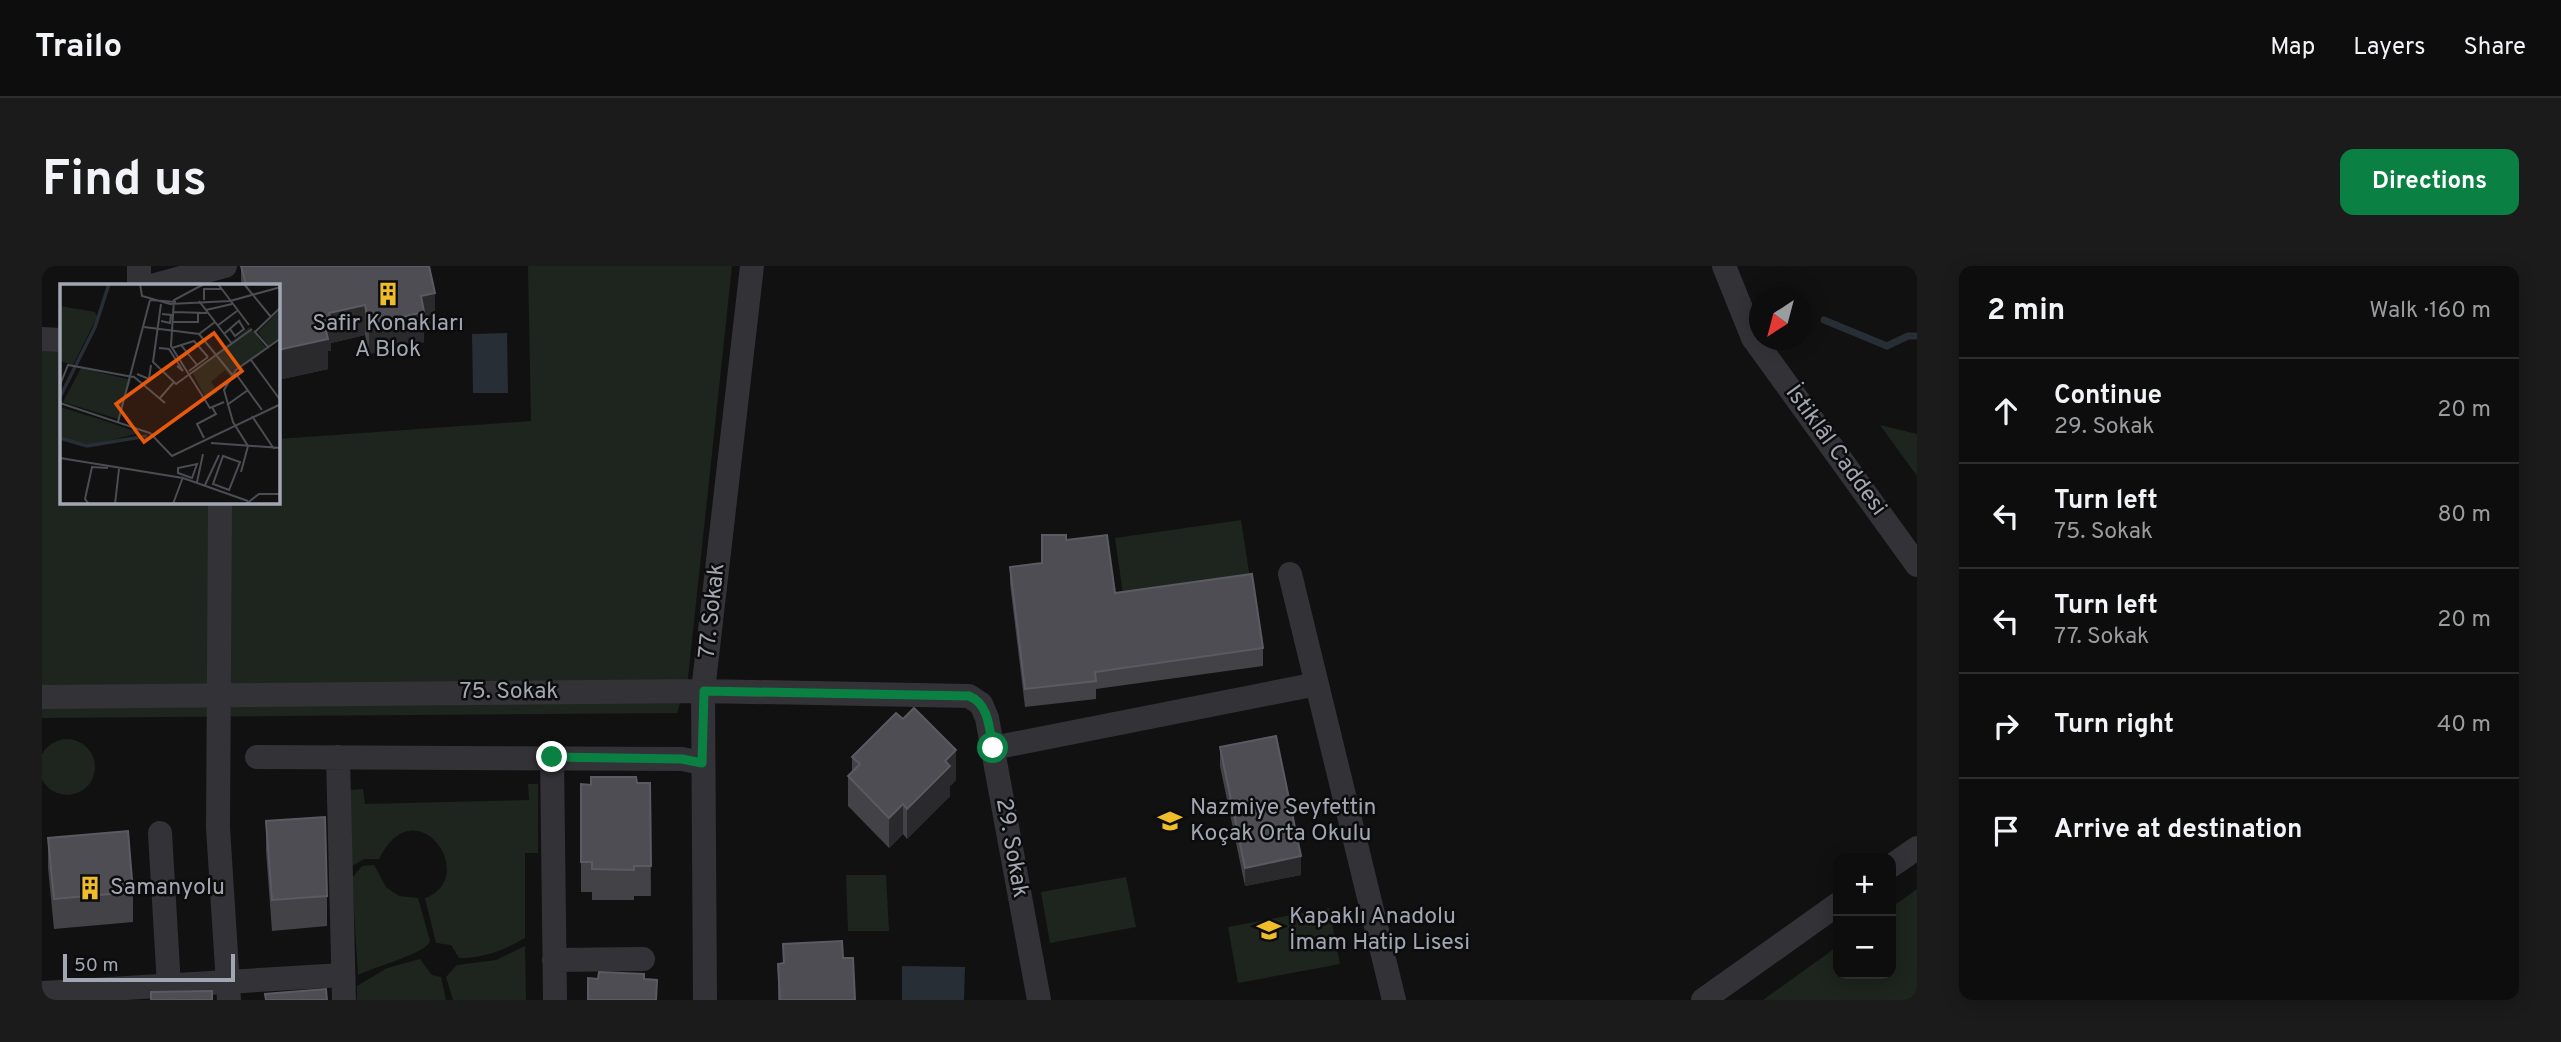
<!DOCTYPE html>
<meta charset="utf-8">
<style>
body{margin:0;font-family:Overpass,sans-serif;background:#1b1b1c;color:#f1f3f6}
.controls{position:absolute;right:21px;bottom:21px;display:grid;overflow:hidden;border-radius:14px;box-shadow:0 4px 18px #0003}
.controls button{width:63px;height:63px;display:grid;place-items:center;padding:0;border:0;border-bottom:2px solid #2d2d2e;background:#0d0d0e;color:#f1f3f6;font:35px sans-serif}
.compass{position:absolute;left:1707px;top:21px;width:63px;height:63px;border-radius:50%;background:#0d0d0e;box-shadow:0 4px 18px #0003;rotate:216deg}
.scale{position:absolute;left:21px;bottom:18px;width:172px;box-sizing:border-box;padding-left:7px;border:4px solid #a2a6b3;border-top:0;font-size:19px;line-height:24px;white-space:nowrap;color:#a2a6b3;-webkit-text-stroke:5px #0c0c0d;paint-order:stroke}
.stop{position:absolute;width:21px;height:21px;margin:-16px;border:5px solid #0b8043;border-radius:50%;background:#fff}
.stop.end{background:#0b8043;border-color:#fff;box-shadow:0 2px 7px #0008}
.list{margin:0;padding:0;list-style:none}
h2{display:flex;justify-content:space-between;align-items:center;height:91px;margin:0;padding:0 28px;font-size:30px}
h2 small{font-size:23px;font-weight:400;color:#9a9c9e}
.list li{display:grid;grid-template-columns:46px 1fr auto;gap:21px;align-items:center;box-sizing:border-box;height:105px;padding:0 28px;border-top:2px solid #2d2d2e}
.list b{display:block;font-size:26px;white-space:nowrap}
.list p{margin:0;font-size:23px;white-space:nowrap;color:#9a9c9e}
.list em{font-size:23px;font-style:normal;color:#9a9c9e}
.icon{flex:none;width:38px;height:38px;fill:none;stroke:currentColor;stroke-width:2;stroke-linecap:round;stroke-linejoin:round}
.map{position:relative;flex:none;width:1875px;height:734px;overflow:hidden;border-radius:14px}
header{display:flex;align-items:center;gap:42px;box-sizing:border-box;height:98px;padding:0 35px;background:#0d0d0e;border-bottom:2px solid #2d2d2e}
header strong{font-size:33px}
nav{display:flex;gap:38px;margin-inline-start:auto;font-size:24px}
.intro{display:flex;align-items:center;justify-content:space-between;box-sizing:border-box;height:168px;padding:0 42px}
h1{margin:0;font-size:49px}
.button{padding:18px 32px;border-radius:14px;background:#0b8043;color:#fff;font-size:24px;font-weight:700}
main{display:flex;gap:42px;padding:0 42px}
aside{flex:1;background:#0d0d0e;border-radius:14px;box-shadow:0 4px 18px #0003}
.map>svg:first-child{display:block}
.green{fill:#1d251e}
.water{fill:#272e35}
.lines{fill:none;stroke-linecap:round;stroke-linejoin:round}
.stream{stroke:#272e35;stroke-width:7}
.minor{stroke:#323237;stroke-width:24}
.wall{fill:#424247}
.shaded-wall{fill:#2a2a2d}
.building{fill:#4d4d53;stroke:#5a5b62;stroke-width:2}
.route{stroke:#0b8043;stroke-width:9}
.labels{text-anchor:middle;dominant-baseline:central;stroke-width:5;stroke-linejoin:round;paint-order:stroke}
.poi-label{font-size:23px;fill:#a2a6b3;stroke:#0c0c0d;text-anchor:start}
.street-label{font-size:23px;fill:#a2a6b3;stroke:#0c0c0d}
.inset-river{fill:none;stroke:#272e35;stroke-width:3.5}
.inset-road{fill:none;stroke:#4b4d52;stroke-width:2}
.view{fill:#e8590c;fill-opacity:0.15;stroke:#e8590c;stroke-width:3.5}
.inset-edge{fill:none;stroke:#a2a6b3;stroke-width:3.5}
</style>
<header>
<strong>Trailo</strong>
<nav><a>Map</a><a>Layers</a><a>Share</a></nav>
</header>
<div class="intro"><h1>Find us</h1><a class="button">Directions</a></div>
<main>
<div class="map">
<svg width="1875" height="734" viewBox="0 0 1875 734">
<rect width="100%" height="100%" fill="#111112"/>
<path class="green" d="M 486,0 L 690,0 L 646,412 L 635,447 L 0,452 L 0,82 L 19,83 L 19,236 L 236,236 L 236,173 L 489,155 Z
M 1838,159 L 1875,168 L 1875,210 Z
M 1199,254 L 1210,325 L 1083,343 L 1073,272 Z
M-3 501a28 28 0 1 1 56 0a28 28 0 1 1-56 0Z
M 486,518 L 496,518 L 496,587 L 483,587 L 483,672 C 462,684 442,692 417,692 L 409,679 L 394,677 L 383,632 C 439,612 374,518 337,593 L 322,593 L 310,600 L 308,524 L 321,523 L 323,538 L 487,534 Z
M 332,599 L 344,621 L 357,630 L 376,632 L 388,675 C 384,688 333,700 316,709 L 310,612 L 320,600 Z
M 804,609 L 844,609 L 847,665 L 806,665 Z
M 1084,611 L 1094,661 L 1008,677 L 999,626 Z
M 1875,623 L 1875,734 L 1721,734 L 1796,680 L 1796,708 L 1849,708 L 1849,642 Z
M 1287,642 L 1298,698 L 1196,717 L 1186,661 Z
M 483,680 L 484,734 L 411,734 L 404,711 L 415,699 L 454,694 Z
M 378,693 L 390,709 L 399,711 L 404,734 L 315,734 L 315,720 L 345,702 Z"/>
<path class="water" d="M 465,67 L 466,127 L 431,127 L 430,68 Z
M 860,700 L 923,701 L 922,734 L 860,734 Z"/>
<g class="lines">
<path class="stream" d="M 1782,54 L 1845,80 L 1866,70 L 1875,70"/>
<path class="minor" d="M 1682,0 L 1711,72 L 1875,299
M 97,19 L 97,0
M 113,19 L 183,0
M 0,73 L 19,74
M 178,236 L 176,562 L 187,734
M 1248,308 L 1352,734
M 0,431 L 661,425 L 927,430 L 939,438 L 945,452 L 997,734
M 951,482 L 1275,418
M 510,490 L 513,734
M 215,491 L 640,493 L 660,497
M 296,491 L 302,734
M 118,567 L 127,720
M 1849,600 L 1875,582
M 512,694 L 601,693
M 0,727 L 301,709
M 663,734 L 661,425 L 710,0
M 1661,734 L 1796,638"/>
</g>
<path class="wall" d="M 199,0 L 387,0 L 393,57 L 382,59 L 382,76 L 327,88 L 323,69 L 289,77 L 289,85 L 286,85 L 286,103 L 236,114 L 236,19 L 199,19 Z
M 1024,274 L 1073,327 L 1221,382 L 1221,400 L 1054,423 L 1054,433 L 983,441 L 968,318 L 968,301 L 1000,297 Z
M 1178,481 L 1259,609 L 1203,620 L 1178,500 Z
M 810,491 L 914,514 L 908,520 L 908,530 L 865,573 L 861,568 L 847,582 L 806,540 L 806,510 L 810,506 Z
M 608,517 L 609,630 L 592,630 L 592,634 L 550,634 L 550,626 L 539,626 L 539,518 Z
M 224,555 L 285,630 L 285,660 L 230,665 L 224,585 Z
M 6,572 L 91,626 L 91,656 L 12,663 L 6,602 Z
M 741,678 L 801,692 L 813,734 L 736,734 L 736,698 L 741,697 Z"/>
<path class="shaded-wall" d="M 393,27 L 393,57 L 382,59 L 382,76 L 327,88 L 327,58 L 379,30 Z
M 323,39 L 323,69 L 289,77 L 289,85 L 286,85 L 286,103 L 236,114 L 236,84 L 282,56 L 287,47 Z
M 914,484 L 914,514 L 908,520 L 908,530 L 865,573 L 865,543 L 903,495 Z
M 861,538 L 861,568 L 847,582 L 847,552 Z
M 1259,590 L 1259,609 L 1203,620 L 1203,602 Z"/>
<path class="building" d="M 199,0 L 387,0 L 393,27 L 379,30 L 382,46 L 327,58 L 323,39 L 287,47 L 289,54 L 282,56 L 286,73 L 236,84 L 236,19 L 204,19 Z
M 1000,269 L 1024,269 L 1024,274 L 1065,269 L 1073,327 L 1210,308 L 1221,382 L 1053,406 L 1054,415 L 983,423 L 968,301 L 1000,297 Z
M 872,442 L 914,484 L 903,495 L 908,500 L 865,543 L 861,538 L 847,552 L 806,510 L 818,498 L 810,491 L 854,447 L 861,453 Z
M 1234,470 L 1259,590 L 1203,602 L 1178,481 Z
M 549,511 L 594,511 L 595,517 L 608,517 L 609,600 L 592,600 L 592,604 L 550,603 L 550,596 L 539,596 L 539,518 L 549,519 Z
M 283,551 L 285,630 L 230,634 L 224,555 Z
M 86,565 L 91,626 L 12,633 L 6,572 Z
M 800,675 L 801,692 L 811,692 L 813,734 L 738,734 L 736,698 L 742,697 L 741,678 Z
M 557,706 L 602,708 L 602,713 L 615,714 L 614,734 L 546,734 L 546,712 L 556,713 Z
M 284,723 L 285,734 L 224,734 L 223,728 Z
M 170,725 L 170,734 L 109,734 L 109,726 Z"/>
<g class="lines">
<path class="route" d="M 510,491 L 640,493 L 660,497 L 662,425 L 927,430 C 947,438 947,462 951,482"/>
</g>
<defs>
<g id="building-bare" transform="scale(1.89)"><path d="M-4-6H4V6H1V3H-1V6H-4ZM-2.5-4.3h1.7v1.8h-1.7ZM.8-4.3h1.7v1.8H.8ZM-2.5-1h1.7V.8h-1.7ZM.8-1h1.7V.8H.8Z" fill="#efbc2b" stroke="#0c0c0d" stroke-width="2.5" paint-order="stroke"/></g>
<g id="school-bare" transform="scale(1.89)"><path d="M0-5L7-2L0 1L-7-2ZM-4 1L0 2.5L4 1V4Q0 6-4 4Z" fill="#efbc2b" stroke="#0c0c0d" stroke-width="2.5" paint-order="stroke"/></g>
</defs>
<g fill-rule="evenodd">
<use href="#building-bare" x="346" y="28"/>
<use href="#school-bare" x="1128" y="555"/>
<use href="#building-bare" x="48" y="622"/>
<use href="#school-bare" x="1227" y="664"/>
</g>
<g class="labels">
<g class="poi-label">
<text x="346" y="58" text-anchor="middle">Safir Konakları<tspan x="346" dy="26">A Blok</tspan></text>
<text x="1148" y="542">Nazmiye Seyfettin<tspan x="1148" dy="26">Koçak Orta Okulu</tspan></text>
<text x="68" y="622">Samanyolu</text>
<text x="1247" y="651">Kapaklı Anadolu<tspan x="1247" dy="26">İmam Hatip Lisesi</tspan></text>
</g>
<g class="street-label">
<text transform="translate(1793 185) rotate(54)">İstiklâl Caddesi</text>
<text transform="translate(671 345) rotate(-84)">77. Sokak</text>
<text x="467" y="426">75. Sokak</text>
<text transform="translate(969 582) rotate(80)">29. Sokak</text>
</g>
</g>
<g transform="translate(18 18)">
<rect width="220" height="220" fill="#111112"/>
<path d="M 0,22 L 35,28 L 37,33 L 13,81 L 0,77 ZM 220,26 L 220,53 L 209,62 L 198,48 ZM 190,43 L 206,64 L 170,92 L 165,86 L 151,98 L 158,108 L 146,114 L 132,88 ZM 21,84 L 71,96 L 58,135 L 3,118 ZM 0,123 L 39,135 L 80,149 L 32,161 L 0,154 Z" fill="#1d251e"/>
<path class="inset-river" d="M 0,113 L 35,43 L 49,0M 0,154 L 27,162 L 87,152"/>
<path class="inset-road" d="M 80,0 L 82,12 L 110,20 L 170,17 L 221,3M 144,0 L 114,16 L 111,62 L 150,124 L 164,118M 158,0 L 189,41M 184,0 L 211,33M 90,16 L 116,18M 144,16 L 144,5 L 162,5M 139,17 L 172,60M 101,20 L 93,78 L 116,100 L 192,45M 146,26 L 172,20M 113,28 L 147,29M 101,37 L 110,39 L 111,31 L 102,30M 112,38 L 138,38 L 138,29M 157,42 L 177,27M 84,43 L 139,50 L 155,38M 170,45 L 175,52 L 184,45 L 179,37M 194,47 L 209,64M 195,48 L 221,23M 139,50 L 174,93M 164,50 L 180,36M 121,61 L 137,81M 99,64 L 109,65 L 123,87 L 117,82M 112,64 L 134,57 L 148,73M 191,76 L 221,117M 129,87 L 148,73M 77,90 L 89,95 L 91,81M 176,90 L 202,126M 73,92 L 105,119M 0,101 L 8,81 L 73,93M 100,114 L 114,98M 0,119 L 90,149 L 112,172 L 221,120M 167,121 L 188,106M 192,132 L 214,165M 58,138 L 90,16M 144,154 L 137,140 L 156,130 L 152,123M 151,159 L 221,164M 188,162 L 173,138 L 164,106 L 176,86 L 221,54M 163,172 L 180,178 L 169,206 L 153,200 ZM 0,174 L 123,194 L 188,217M 137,180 L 132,194 L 118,189 L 118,184 ZM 181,188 L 188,162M 137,198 L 143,170M 145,201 L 159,171M 29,220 L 25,215 L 32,183 L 48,184M 55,220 L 59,185M 113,220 L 123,193M 186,220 L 199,210 L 221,210"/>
<path class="view" d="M 154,49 L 182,87 L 84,158 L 56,120 Z"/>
<rect width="220" height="220" class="inset-edge"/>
</g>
</svg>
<div class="controls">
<button>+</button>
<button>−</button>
</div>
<svg class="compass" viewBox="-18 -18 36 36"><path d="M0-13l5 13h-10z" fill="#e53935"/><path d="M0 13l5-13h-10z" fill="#9a9c9e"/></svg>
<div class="scale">50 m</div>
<div class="stop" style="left:951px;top:482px"></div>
<div class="stop end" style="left:510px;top:491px"></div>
</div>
<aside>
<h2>2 min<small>Walk · 160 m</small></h2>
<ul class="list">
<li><svg class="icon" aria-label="ahead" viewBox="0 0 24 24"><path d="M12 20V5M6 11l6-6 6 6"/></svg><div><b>Continue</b><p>29. Sokak</p></div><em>20 m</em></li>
<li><svg class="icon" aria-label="left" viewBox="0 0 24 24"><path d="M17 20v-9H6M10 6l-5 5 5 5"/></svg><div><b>Turn left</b><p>75. Sokak</p></div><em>80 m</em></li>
<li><svg class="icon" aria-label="left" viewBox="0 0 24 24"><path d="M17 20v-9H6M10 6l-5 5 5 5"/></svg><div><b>Turn left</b><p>77. Sokak</p></div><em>20 m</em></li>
<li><svg class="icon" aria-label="right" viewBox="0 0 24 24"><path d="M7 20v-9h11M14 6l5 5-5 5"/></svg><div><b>Turn right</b></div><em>40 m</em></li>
<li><svg class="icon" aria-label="arrive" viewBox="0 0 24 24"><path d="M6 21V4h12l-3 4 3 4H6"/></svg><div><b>Arrive at destination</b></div></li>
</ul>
</aside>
</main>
